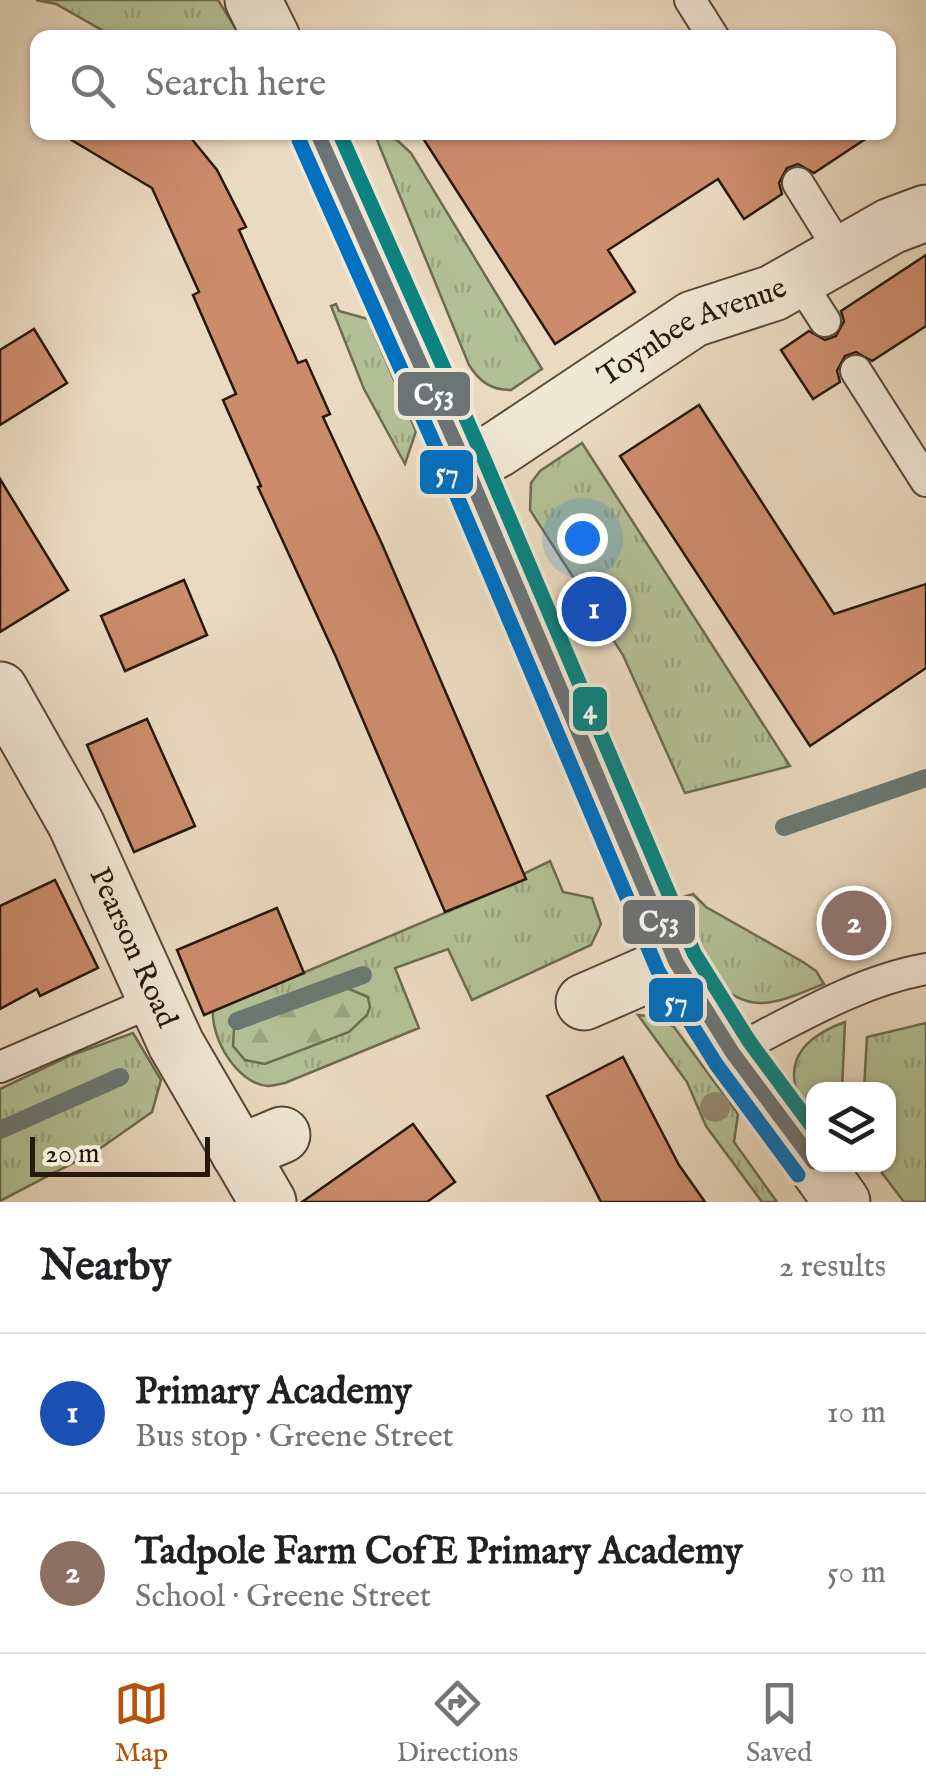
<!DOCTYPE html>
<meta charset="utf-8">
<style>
body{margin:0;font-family:"IM FELL English",serif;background:#f6f6f6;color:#202124}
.controls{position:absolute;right:30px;bottom:30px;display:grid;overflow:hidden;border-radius:20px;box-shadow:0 2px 8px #0004}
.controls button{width:90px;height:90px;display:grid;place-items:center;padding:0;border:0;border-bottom:2px solid #e0e0e0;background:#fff;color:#202124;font:50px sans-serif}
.scale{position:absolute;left:30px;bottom:25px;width:180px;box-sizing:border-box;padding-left:10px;border:5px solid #27180b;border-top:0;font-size:28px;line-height:35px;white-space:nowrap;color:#27180b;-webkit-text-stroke:8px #f1e7d5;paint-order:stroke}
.you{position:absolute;left:582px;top:538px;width:35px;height:35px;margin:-25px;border:8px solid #fff;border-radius:50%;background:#1a73e8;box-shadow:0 0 0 15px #1a73e833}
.badge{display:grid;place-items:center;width:65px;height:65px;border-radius:50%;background:#b45309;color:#fff;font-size:32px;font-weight:700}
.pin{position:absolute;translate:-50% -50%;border:5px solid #fff;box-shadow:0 2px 10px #0006}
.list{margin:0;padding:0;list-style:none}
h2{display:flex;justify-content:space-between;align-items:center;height:130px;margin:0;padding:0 40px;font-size:42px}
h2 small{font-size:32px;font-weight:400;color:#757577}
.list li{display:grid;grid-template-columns:65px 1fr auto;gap:30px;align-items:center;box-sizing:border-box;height:160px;padding:0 40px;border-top:2px solid #e0e0e0}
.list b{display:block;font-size:38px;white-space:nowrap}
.list p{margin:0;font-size:32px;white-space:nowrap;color:#757577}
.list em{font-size:32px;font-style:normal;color:#757577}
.icon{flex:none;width:55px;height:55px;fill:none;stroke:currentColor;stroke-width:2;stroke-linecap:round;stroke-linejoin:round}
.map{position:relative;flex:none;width:926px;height:1202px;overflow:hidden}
.search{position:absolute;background:#fff;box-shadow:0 2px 8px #0004;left:30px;right:30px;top:30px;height:110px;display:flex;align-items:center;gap:25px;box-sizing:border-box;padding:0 35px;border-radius:20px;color:#757577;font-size:38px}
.sheet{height:450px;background:#fff}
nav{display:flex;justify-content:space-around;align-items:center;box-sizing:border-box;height:140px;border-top:2px solid #e0e0e0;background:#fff;font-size:28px;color:#757577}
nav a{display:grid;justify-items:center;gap:5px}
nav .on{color:#b45309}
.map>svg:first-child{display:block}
.grass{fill:url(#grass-tufts);stroke:#6d6c50;stroke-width:2.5}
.forest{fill:url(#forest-firs);stroke:#6d6c50;stroke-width:2.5}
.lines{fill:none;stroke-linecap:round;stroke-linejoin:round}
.stream{stroke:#6b7973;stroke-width:18}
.building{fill:#cc8c6c;stroke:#27180b;stroke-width:2.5}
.service-casing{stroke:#584838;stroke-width:34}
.minor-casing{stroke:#584838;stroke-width:59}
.tertiary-casing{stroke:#584838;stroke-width:59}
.service{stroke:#f1e7d5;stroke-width:30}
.minor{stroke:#f1e7d5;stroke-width:55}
.tertiary{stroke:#f1e7d5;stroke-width:55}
.bus-1-casing{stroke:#f1e7d5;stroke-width:22}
.bus-2-casing{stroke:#f1e7d5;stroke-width:22}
.bus-3-casing{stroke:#f1e7d5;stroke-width:22}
.bus-1{stroke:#6c7476;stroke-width:15}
.bus-2{stroke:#0070c0;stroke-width:15}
.bus-3{stroke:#0a8381;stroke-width:15}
.tree{fill:#968b73}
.labels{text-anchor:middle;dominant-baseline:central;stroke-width:8;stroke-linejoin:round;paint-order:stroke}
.street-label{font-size:30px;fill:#27180b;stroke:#f1e7d5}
.line-badge{stroke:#f1e7d5;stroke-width:4}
.badge-label{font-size:28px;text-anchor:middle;font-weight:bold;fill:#fff}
</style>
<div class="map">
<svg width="926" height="1202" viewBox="0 0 926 1202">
<defs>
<pattern id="grass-tufts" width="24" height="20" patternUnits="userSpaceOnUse" patternTransform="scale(2.5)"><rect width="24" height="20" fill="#b3c095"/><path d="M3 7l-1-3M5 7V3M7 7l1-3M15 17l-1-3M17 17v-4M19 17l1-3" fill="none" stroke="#9aa47f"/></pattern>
<pattern id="forest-firs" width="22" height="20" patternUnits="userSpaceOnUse" patternTransform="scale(2.5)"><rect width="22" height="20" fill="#b3c095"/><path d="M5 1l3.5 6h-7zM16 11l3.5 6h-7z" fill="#9aa47f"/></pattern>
</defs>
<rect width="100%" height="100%" fill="#eadabf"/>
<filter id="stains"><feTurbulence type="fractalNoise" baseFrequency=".002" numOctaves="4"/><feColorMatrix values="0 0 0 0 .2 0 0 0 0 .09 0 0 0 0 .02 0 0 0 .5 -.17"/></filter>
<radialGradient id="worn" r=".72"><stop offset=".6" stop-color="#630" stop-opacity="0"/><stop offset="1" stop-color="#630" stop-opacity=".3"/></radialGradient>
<path class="grass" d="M 36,0 L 218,0 L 241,37 L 114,37 L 56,4 Z
M 375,135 L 397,140 L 411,153 L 542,369 L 511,390 C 491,390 480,382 469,365 Z
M 336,304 L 339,311 L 368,319 L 416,431 L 405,464 L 364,389 L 331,306 Z
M 582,443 L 790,766 L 685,793 L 623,655 L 530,510 L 531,483 L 540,471 Z
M 550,861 L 563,892 L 592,898 L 601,924 L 591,945 L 472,1000 L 448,949 L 395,968 L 419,1028 L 285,1083 C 279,1084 274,1086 268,1086 C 237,1084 211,1038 213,1011 L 525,879 L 523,874 Z
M 693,894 L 706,907 L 803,962 L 816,971 L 824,984 C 805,991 783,1002 763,1003 C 711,1005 695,937 677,899 Z
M 638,1015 L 656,1017 L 674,1027 L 738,1114 L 734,1142 L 777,1202 L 762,1202 L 706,1126 L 687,1082 Z
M 845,1022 L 842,1089 L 814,1090 L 813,1120 C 778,1073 793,1041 845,1022 Z
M 926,1023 L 926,1202 L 904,1202 L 876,1165 L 888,1164 L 888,1090 L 864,1089 L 867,1037 Z
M 133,1033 L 161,1080 L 152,1112 L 98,1150 L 0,1201 L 0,1089 L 69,1056 Z"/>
<path class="forest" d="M 347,988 L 368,997 L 370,1007 L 367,1015 L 349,1032 L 265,1064 L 245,1060 L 233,1046 L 234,1029 Z"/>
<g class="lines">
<path class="stream" d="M 784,827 L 926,778
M 237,1021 L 363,975
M 0,1130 L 120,1077"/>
</g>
<path class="building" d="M 58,132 L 186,132 L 217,170 L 246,227 L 239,230 L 298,363 L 306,360 L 330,414 L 323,417 L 382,544 L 526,879 L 445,912 L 336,657 L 258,487 L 261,486 L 223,400 L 236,394 L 193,295 L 199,292 L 152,188 Z
M 419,132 L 876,132 L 814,173 L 798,164 L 787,168 L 779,183 L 782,194 L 744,219 L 718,179 L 608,250 L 635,292 L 555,344 Z
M 926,255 L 926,326 L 872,361 L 856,352 L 845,356 L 837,371 L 840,382 L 813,399 L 781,350 L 809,331 L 825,340 L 836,336 L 844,321 L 841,311 Z
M 34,329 L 67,383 L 0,425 L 0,350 Z
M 699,405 L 834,614 L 926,584 L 926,668 L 810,746 L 620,456 Z
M 0,479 L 68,590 L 0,632 Z
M 184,580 L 207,635 L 125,671 L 101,616 Z
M 147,719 L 195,826 L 134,852 L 87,745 Z
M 55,880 L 98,968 L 40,996 L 37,989 L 0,1009 L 0,906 Z
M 277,908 L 304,973 L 204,1015 L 177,950 Z
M 623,1057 L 679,1165 L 705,1202 L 601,1202 L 547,1096 Z
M 413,1124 L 455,1182 L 427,1202 L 302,1202 Z"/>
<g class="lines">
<g class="service-casing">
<path id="service" d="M 690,0 L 714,38
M 798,183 L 842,254
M 798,279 L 825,321
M 856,371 L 926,481
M 732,1052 C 793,1021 858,981 926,969
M 0,1067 L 154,1001"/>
</g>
<g class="minor-casing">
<g id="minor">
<path id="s1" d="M 466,467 L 498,449 L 693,319 L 773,293 L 891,226 L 926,213"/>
<path id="s2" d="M 0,690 L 76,824 L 176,1044 L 268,1202"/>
<path d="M 584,1002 L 676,962"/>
<path d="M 239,1153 L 282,1135"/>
</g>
</g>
<g class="tertiary-casing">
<path id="tertiary" d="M 253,0 L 272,38
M 317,132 L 466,467 L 676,962 L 732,1052 L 814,1163
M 815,1164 L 842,1202"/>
</g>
<use href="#service" class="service"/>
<use href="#minor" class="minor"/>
<use href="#tertiary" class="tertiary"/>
<g class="bus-1-casing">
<path id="bus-1" d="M 317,132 L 466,467 L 676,962 L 732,1052 L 814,1162"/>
</g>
<g class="bus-2-casing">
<path id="bus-2" d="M 299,140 L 448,475 L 658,971 L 716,1064 L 798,1175"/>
</g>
<g class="bus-3-casing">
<path id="bus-3" d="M 339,132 L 484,459 L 694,953 L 749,1041 L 814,1129"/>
</g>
<use href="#bus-1" class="bus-1"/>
<use href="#bus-2" class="bus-2"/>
<use href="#bus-3" class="bus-3"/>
</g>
<circle class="tree" cx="715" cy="1107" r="15"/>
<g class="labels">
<g class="street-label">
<text stroke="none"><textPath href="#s1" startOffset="265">Toynbee Avenue</textPath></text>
<text stroke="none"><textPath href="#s2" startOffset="290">Pearson Road</textPath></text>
</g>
</g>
<g class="line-badge">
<rect x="396" y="370" width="76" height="48" rx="10" fill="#6c7476"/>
<rect x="418" y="448" width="57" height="48" rx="10" fill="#0070c0"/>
<rect x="571" y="685" width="38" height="48" rx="10" fill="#0a8381"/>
<rect x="621" y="898" width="76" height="48" rx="10" fill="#6c7476"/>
<rect x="647" y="976" width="58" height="48" rx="10" fill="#0070c0"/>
</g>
<g class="badge-label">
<text x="434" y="404">C53</text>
<text x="447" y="481">57</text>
<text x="590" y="718">4</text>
<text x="659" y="931">C53</text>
<text x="676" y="1010">57</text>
</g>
<rect width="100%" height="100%" filter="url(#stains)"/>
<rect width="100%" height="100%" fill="url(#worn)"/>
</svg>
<div class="controls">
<button><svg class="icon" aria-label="layers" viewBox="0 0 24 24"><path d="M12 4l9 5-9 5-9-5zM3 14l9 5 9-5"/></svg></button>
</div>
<div class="scale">20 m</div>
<div class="you"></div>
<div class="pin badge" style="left:594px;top:609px;background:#1a4fb4">1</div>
<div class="pin badge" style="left:854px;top:923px;background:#8d6e63">2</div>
<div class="search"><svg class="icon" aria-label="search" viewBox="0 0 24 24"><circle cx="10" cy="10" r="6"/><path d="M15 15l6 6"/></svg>Search here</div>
</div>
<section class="sheet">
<h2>Nearby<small>2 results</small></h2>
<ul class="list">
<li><span class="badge" style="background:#1a4fb4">1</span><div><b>Primary Academy</b><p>Bus stop · Greene Street</p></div><em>10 m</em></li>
<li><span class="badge" style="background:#8d6e63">2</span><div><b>Tadpole Farm CofE Primary Academy</b><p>School · Greene Street</p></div><em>50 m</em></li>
</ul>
</section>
<nav>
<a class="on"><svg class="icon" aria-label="map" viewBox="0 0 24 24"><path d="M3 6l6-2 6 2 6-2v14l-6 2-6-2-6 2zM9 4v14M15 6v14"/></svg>Map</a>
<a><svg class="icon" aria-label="directions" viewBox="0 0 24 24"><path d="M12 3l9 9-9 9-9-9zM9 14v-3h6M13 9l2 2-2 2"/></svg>Directions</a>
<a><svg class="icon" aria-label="saved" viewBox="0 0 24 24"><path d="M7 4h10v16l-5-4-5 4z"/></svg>Saved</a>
</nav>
